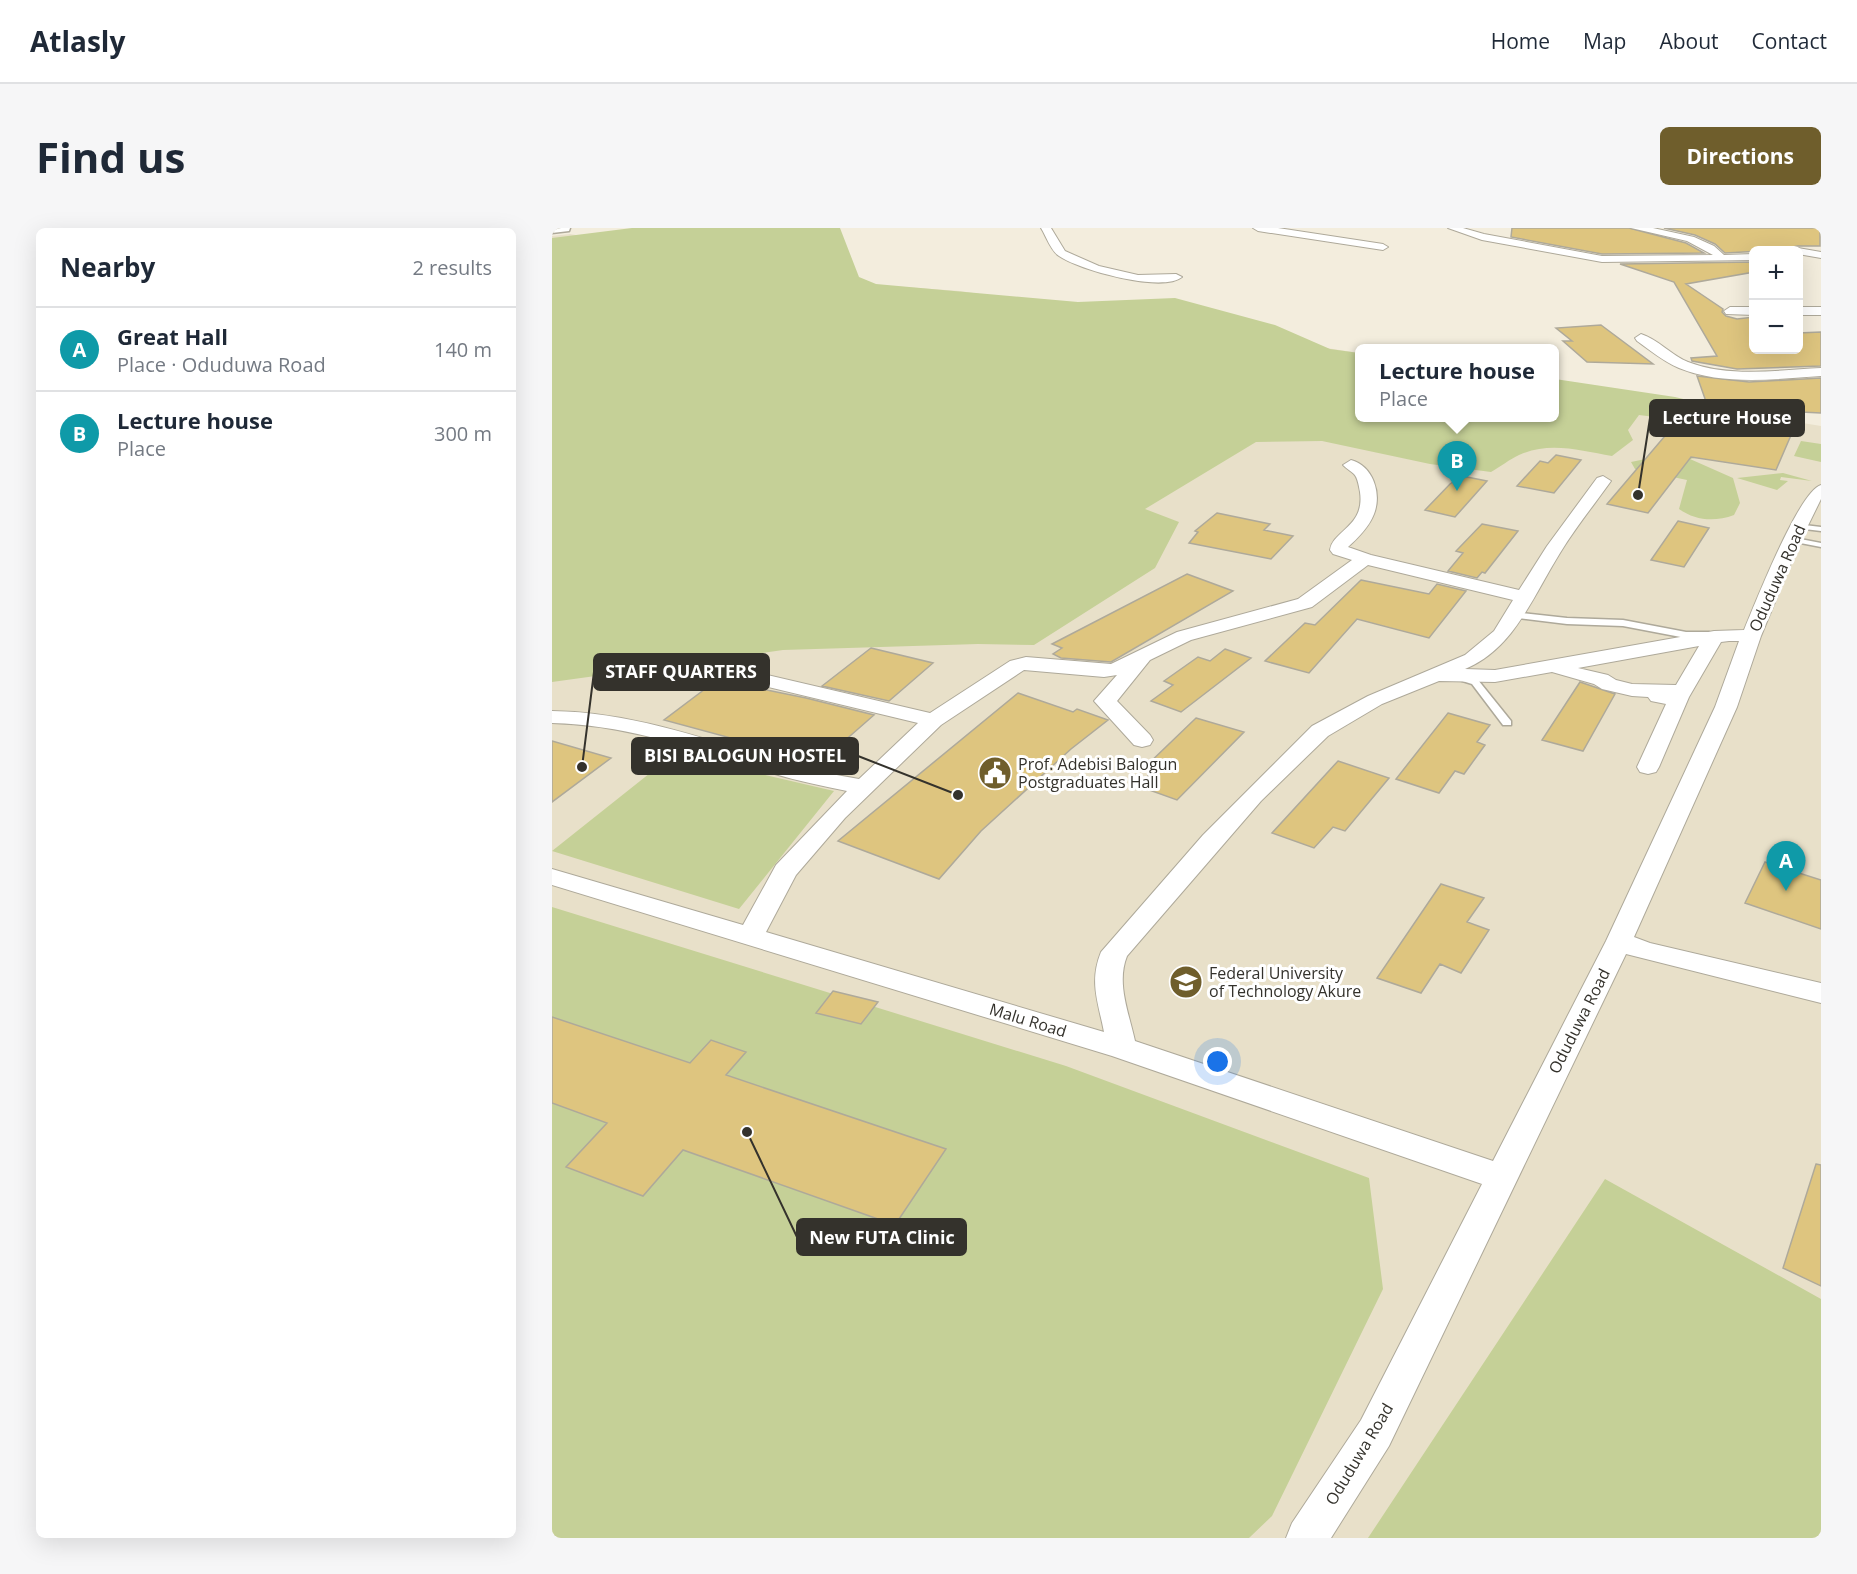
<!DOCTYPE html>
<meta charset="utf-8">
<style>
body{margin:0;font-family:"Open Sans",sans-serif;background:#f6f6f7;color:#1f2937}
.controls{position:absolute;right:18px;top:18px;display:grid;overflow:hidden;border-radius:9px;box-shadow:0 6px 24px #0002}
.controls button{width:54px;height:54px;display:grid;place-items:center;padding:0;border:0;border-bottom:2px solid #e0e1e3;background:#fff;color:#1f2937;font:30px sans-serif}
.you{position:absolute;left:666px;top:834px;width:21px;height:21px;margin:-15px;border:4px solid #fff;border-radius:50%;background:#1a73e8;box-shadow:0 0 0 9px #1a73e833}
.badge{display:grid;place-items:center;width:39px;height:39px;border-radius:50%;background:#6f5e2c;color:#fff;font-size:20px;font-weight:700}
.pin{position:absolute;translate:-50% -50px;filter:drop-shadow(0 2px 3px #0008)}
.pin::after{content:'';position:absolute;top:32px;width:21px;height:18px;background:inherit;clip-path:polygon(0 0,100% 0,50% 100%)}
.popup{position:absolute;left:803px;top:116px;width:204px;height:78px;box-sizing:border-box;display:grid;place-content:center;border-radius:9px;background:#fff;filter:drop-shadow(0 2px 4px #0005);font-size:20px;white-space:nowrap;color:#747a83}
.popup b{font-size:22px;color:#1f2937}
.popup::after{content:'';position:absolute;left:50%;top:100%;margin-left:-12px;border:12px solid transparent;border-top-color:#fff}
.list{margin:0;padding:0;list-style:none}
h2{display:flex;justify-content:space-between;align-items:center;height:78px;margin:0;padding:0 24px;font-size:26px}
h2 small{font-size:20px;font-weight:400;color:#747a83}
.list li{display:grid;grid-template-columns:39px 1fr auto;gap:18px;align-items:center;box-sizing:border-box;height:84px;padding:0 24px;border-top:2px solid #e0e1e3}
.list b{display:block;font-size:22px;white-space:nowrap}
.list p{margin:0;font-size:20px;white-space:nowrap;color:#747a83}
.list em{font-size:20px;font-style:normal;color:#747a83}
.map{position:relative;flex:none;width:1269px;height:1310px;overflow:hidden;border-radius:9px}
header{display:flex;align-items:center;gap:36px;box-sizing:border-box;height:84px;padding:0 30px;background:#fff;border-bottom:2px solid #e0e1e3}
header strong{font-size:28px}
nav{display:flex;gap:33px;margin-inline-start:auto;font-size:21px}
.intro{display:flex;align-items:center;justify-content:space-between;box-sizing:border-box;height:144px;padding:0 36px}
h1{margin:0;font-size:42px}
.button{padding:15px 27px;border-radius:9px;background:#6f5e2c;color:#fff;font-size:21px;font-weight:700}
main{display:flex;gap:36px;padding:0 36px}
aside{flex:1;background:#fff;border-radius:9px;box-shadow:0 6px 24px #0002}
.map>svg:first-child{display:block}
.built{fill:#e8e0c9}
.green{fill:#c5d097}
.building{fill:#dec57f;stroke:#aea99a;stroke-width:1.5}
.lines{fill:none;stroke-linecap:round;stroke-linejoin:round}
.lane-casing{stroke:#aea99a;stroke-width:3}
.street-casing{stroke:#aea99a;stroke-width:2}
.highway-casing{stroke:#aea99a;stroke-width:3}
.lane{fill:#fff;fill-rule:evenodd}
.street{fill:#fff;fill-rule:evenodd}
.highway{fill:#fff;fill-rule:evenodd}
.labels{text-anchor:middle;dominant-baseline:central;stroke-width:6;stroke-linejoin:round;paint-order:stroke}
.street-label{font-size:16px;fill:#34322c;stroke:#fff}
.poi-label{font-size:16px;fill:#34322c;stroke:#fff;text-anchor:start}
.leader{fill:none;stroke:#34322c;stroke-width:2}
.callout-dot{fill:#34322c;stroke:#fff;stroke-width:2}
.callout{fill:#34322c;stroke:#34322c;stroke-width:2}
.callout-label{font-size:18px;text-anchor:middle;font-weight:bold;fill:#fff}
</style>
<header>
<strong>Atlasly</strong>
<nav><a>Home</a><a>Map</a><a>About</a><a>Contact</a></nav>
</header>
<div class="intro"><h1>Find us</h1><a class="button">Directions</a></div>
<main>
<aside>
<h2>Nearby<small>2 results</small></h2>
<ul class="list">
<li><span class="badge" style="background:#0f9aa8">A</span><div><b>Great Hall</b><p>Place · Oduduwa Road</p></div><em>140 m</em></li>
<li><span class="badge" style="background:#0f9aa8">B</span><div><b>Lecture house</b><p>Place</p></div><em>300 m</em></li>
</ul>
</aside>
<div class="map">
<svg width="1269" height="1310" viewBox="0 0 1269 1310">
<rect width="100%" height="100%" fill="#f3eddd"/>
<path class="built" d="M 18,6 L 325,57 L 408,63 L 807,125 L 808,190 L 1002,190 L 1066,165 L 1269,198 L 1269,1310 L 0,1310 L 0,8 Z"/>
<path class="green" d="M 80,0 L 288,0 L 307,49 L 324,56 L 526,74 L 623,70 L 723,97 L 778,121 L 807,125 L 808,190 L 1002,190 L 1003,151 L 1123,169 L 1152,176 L 1158,183 L 1143,194 L 1087,187 L 1076,202 L 1081,212 L 1060,228 C 1029,223 998,213 967,227 C 958,231 948,239 939,244 L 878,236 L 770,213 L 704,214 L 593,281 L 627,294 L 603,340 L 482,417 L 426,416 L 231,422 L 0,454 L 0,10 Z
M 1249,213 L 1269,216 L 1269,234 L 1242,228 Z
M 1108,228 L 1153,228 L 1138,231 L 1181,250 L 1188,275 L 1182,287 C 1163,294 1144,293 1127,281 L 1135,252 L 1083,241 L 1079,234 Z
M 1231,245 L 1260,253 L 1229,249 L 1228,252 L 1236,253 L 1225,262 L 1185,250 Z
M 122,526 L 282,563 L 187,681 L 0,623 Z
M 0,679 L 514,838 L 817,950 L 831,1061 L 720,1288 L 697,1310 L 0,1310 Z
M 1053,951 L 1269,1071 L 1269,1310 L 816,1310 Z"/>
<path class="building" d="M 960,0 L 1077,0 L 1134,15 L 1152,25 L 1050,26 L 959,9 Z
M 1112,0 L 1268,0 L 1268,18 L 1246,18 L 1227,21 L 1229,22 L 1173,25 L 1163,16 L 1143,7 Z
M 1202,34 L 1202,44 L 1134,56 L 1171,81 L 1170,84 L 1174,88 L 1185,91 L 1202,89 L 1202,122 L 1246,122 L 1246,105 L 1269,104 L 1269,138 L 1185,141 L 1140,133 L 1139,130 L 1165,128 L 1122,54 L 1068,36 Z
M 1049,97 L 1101,136 L 1035,134 L 1011,113 L 1020,113 L 1004,100 Z
M 1145,148 L 1197,154 L 1269,150 L 1269,185 L 1249,184 L 1224,242 L 1139,229 L 1096,285 L 1055,276 L 1118,202 L 1165,205 Z
M 1004,227 L 1029,232 L 1002,265 L 965,258 L 988,233 L 996,235 Z
M 910,248 L 935,253 L 903,289 L 873,282 L 898,256 Z
M 665,285 L 718,296 L 712,302 L 741,308 L 719,331 L 637,315 L 646,304 L 643,303 Z
M 1126,293 L 1157,300 L 1132,339 L 1099,332 Z
M 930,296 L 966,303 L 933,345 L 930,344 L 925,350 L 896,343 L 911,325 L 904,323 Z
M 635,346 L 681,363 L 559,434 L 509,430 L 501,426 L 510,420 L 500,416 Z
M 809,352 L 877,366 L 885,356 L 914,363 L 877,410 L 805,391 L 757,445 L 713,433 L 753,395 L 763,397 Z
M 319,420 L 381,435 L 337,473 L 270,458 Z
M 673,421 L 699,430 L 629,484 L 599,473 L 621,457 L 612,453 L 646,429 L 658,433 Z
M 165,452 L 254,470 L 322,487 L 266,536 L 240,529 L 242,527 L 112,492 Z
M 1028,454 L 1063,466 L 1031,523 L 990,512 Z
M 466,465 L 521,484 L 525,481 L 556,492 L 519,521 L 429,603 L 387,651 L 286,613 Z
M 896,485 L 938,497 L 925,514 L 933,517 L 912,546 L 903,543 L 887,565 L 844,551 Z
M 644,490 L 692,504 L 625,572 L 586,558 L 601,543 L 592,540 Z
M 0,513 L 59,530 L 0,574 Z
M 786,533 L 837,550 L 793,603 L 781,599 L 762,620 L 720,605 Z
M 1213,634 L 1269,652 L 1269,701 L 1193,675 Z
M 889,656 L 932,670 L 915,694 L 937,702 L 909,745 L 888,736 L 869,765 L 825,750 Z
M 281,763 L 326,774 L 309,796 L 264,785 Z
M 0,789 L 138,835 L 159,812 L 194,824 L 174,847 L 394,921 L 343,997 L 131,922 L 91,968 L 14,939 L 55,895 L 0,875 Z
M 1264,936 L 1269,937 L 1269,1058 L 1231,1040 Z"/>
<g class="lines">
<g class="lane-casing">
<path id="lane" d="M 1244,296 L 1269,299 L 1269,303 L 1244,300 Z
M 1238,309 L 1269,315 L 1269,319 L 1238,313 Z
M 961,384 L 1015,390 L 1071,392 L 1134,404 L 1157,404 L 1162,407 L 1157,410 L 1134,410 L 1071,398 L 1015,396 L 958,389 L 958,385 Z
M 907,446 L 926,452 L 959,493 L 959,497 L 951,497 L 920,456 L 904,451 L 904,447 Z"/>
</g>
<g class="street-casing">
<path id="street" d="M 489,0 L 499,0 L 513,23 L 547,38 L 586,47 L 624,46 L 630,49 C 610,65 527,42 507,28 C 499,23 494,8 489,0 Z
M 701,0 L 726,0 L 831,16 L 836,19 L 831,22 L 706,3 Z
M 896,0 L 911,0 L 932,6 L 1050,28 L 1161,27 L 1135,13 L 1079,0 L 1101,0 L 1142,9 L 1162,18 L 1172,27 L 1202,26 L 1202,32 L 1050,34 L 930,12 Z
M 1246,20 L 1269,24 L 1269,30 L 1246,26 L 1246,22 L 1241,22 Z
M 1178,79 L 1202,79 L 1202,87 L 1174,86 L 1172,83 Z
M 1246,79 L 1269,79 L 1269,87 L 1246,87 Z
M 1089,106 C 1106,111 1120,128 1136,134 C 1177,150 1227,142 1269,140 L 1269,148 C 1223,151 1171,158 1127,140 C 1112,134 1098,122 1085,113 L 1083,110 Z
M 799,232 C 821,238 830,265 822,286 C 817,299 806,310 796,319 L 819,327 L 967,362 L 995,318 L 1045,250 L 1051,248 L 1059,253 C 1042,277 1023,300 1008,325 C 981,368 962,421 913,441 L 943,442 L 1162,403 L 1192,402 C 1203,376 1247,263 1269,257 L 1269,271 L 1246,318 L 1209,408 L 1185,479 L 1082,709 L 1098,715 L 1269,755 L 1269,775 L 1074,726 L 837,1218 L 779,1310 L 734,1310 L 740,1295 L 809,1192 L 930,956 L 560,828 L 0,657 L 0,641 L 191,697 L 224,637 L 295,563 C 271,558 246,553 223,546 C 147,524 81,497 0,495 L 0,483 C 84,484 160,514 240,537 C 262,543 284,547 307,551 L 366,495 L 170,448 L 167,444 L 170,440 L 177,438 L 378,485 L 458,433 L 474,429 L 559,436 L 625,404 L 746,371 L 800,332 L 781,326 L 778,322 C 781,302 813,299 808,264 C 807,259 806,250 802,246 C 799,243 795,241 791,237 ZM 816,337 L 961,372 L 942,403 L 913,427 L 816,468 L 760,498 L 651,607 L 549,724 C 537,754 546,773 552,804 L 214,704 L 244,647 L 293,590 L 389,497 L 472,442 L 552,449 L 565,447 L 542,473 L 582,517 L 590,519 L 598,517 L 601,512 L 598,507 L 565,473 L 598,432 L 639,412 L 760,379 ZM 1177,413 L 1187,413 L 1163,479 L 1054,713 L 941,933 L 583,813 C 577,785 564,755 575,728 L 709,573 L 776,508 L 830,476 L 887,453 L 943,454 L 1000,444 L 1042,456 L 1050,461 L 1080,468 L 1096,469 L 1099,473 L 1114,476 L 1085,539 L 1088,544 L 1096,546 L 1104,544 L 1107,539 L 1137,469 L 1169,414 ZM 1147,418 L 1124,457 L 1080,456 L 1064,452 L 1056,447 L 1026,440 Z"/>
</g>
<g class="highway-casing">
<path id="highway" d="M 0,0 L 18,0 L 17,3 L 0,5 Z"/>
</g>
<use href="#lane" class="lane"/>
<use href="#street" class="street"/>
<use href="#highway" class="highway"/>
</g>
<defs>
<g id="civic-disc" transform="scale(1.725)"><circle r="9.5" fill="#6f5e2c" stroke="#fff"/><path d="M-.6-6.5H3V-4.5H.6V-3L4-1V1h2V6H-6V1h2V-1L-.6-3ZM-1.2 2.5V6h2.4V2.5Z" fill="#fff"/></g>
<g id="university-disc" transform="scale(1.725)"><circle r="9.5" fill="#6f5e2c" stroke="#fff"/><path d="M0-5L7-2L0 1L-7-2ZM-4 1L0 2.5L4 1V4Q0 6-4 4Z" fill="#fff"/></g>
</defs>
<g fill-rule="evenodd">
<use href="#civic-disc" x="443" y="545"/>
<use href="#university-disc" x="634" y="754"/>
</g>
<g class="labels">
<g class="street-label">
<text transform="translate(1225 350) rotate(-66)">Oduduwa Road</text>
<text transform="translate(476 792) rotate(17)">Malu Road</text>
<text transform="translate(1027 793) rotate(-63)">Oduduwa Road</text>
<text transform="translate(807 1226) rotate(-59)">Oduduwa Road</text>
</g>
<g class="poi-label">
<text x="466" y="536">Prof. Adebisi Balogun<tspan x="466" dy="18">Postgraduates Hall</tspan></text>
<text x="657" y="745">Federal University<tspan x="657" dy="18">of Technology Akure</tspan></text>
</g>
</g>
<path class="leader" d="M1086 267L1098 190M30 539L42 444M406 567L306 528M195 904L245 1009"/>
<g class="callout-dot">
<circle cx="1086" cy="267" r="6"/>
<circle cx="30" cy="539" r="6"/>
<circle cx="406" cy="567" r="6"/>
<circle cx="195" cy="904" r="6"/>
</g>
<g class="callout">
<rect x="1098" y="172" width="154" height="36" rx="6"/>
<rect x="42" y="426" width="175" height="36" rx="6"/>
<rect x="80" y="510" width="226" height="36" rx="6"/>
<rect x="245" y="991" width="169" height="36" rx="6"/>
</g>
<g class="callout-label">
<text x="1175" y="196">Lecture House</text>
<text x="129" y="450">STAFF QUARTERS</text>
<text x="193" y="534">BISI BALOGUN HOSTEL</text>
<text x="330" y="1016">New FUTA Clinic</text>
</g>
</svg>
<div class="controls">
<button>+</button>
<button>−</button>
</div>
<div class="you"></div>
<div class="pin badge" style="left:1234px;top:663px;background:#0f9aa8">A</div>
<div class="pin badge" style="left:905px;top:263px;background:#0f9aa8">B</div>
<div class="popup"><b>Lecture house</b>Place</div>
</div>
</main>
